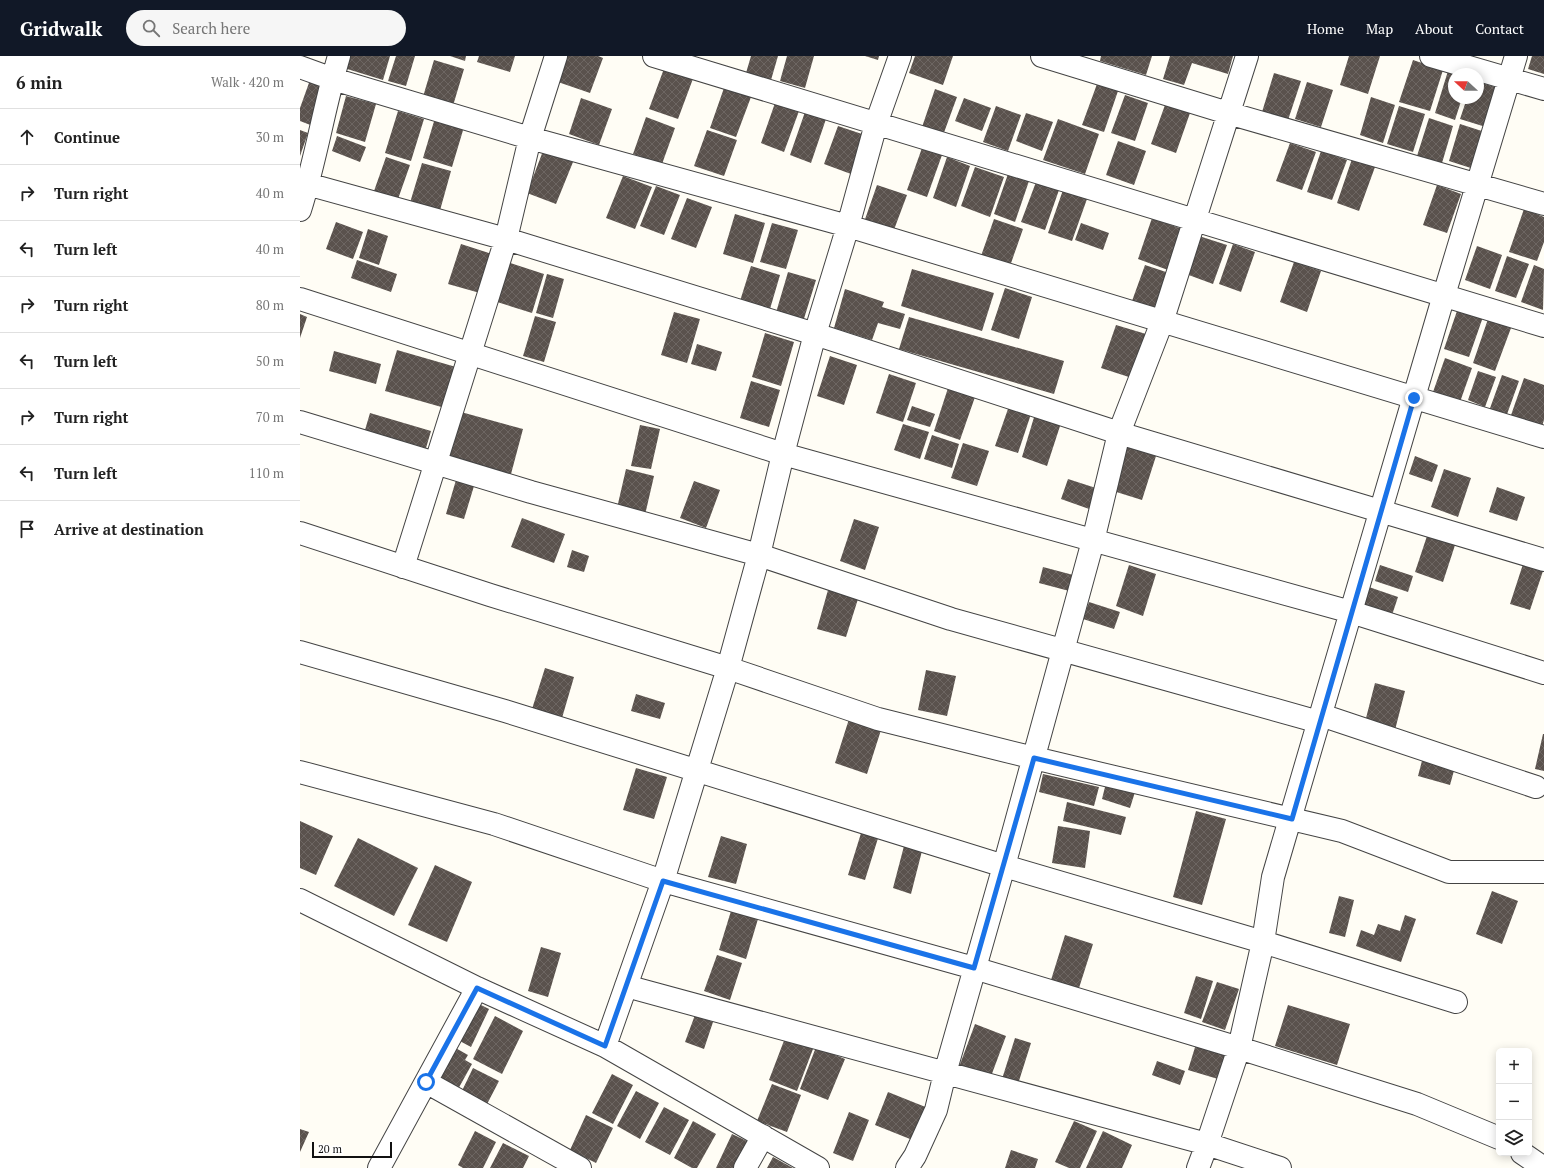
<!DOCTYPE html>
<meta charset="utf-8">
<style>
body{margin:0;font-family:"PT Serif",serif;background:#f6f6f6;color:#222}
.controls{position:absolute;right:12px;bottom:12px;display:grid;overflow:hidden;border-radius:6px;box-shadow:0 2px 10px #0003}
.controls button{width:36px;height:36px;display:grid;place-items:center;padding:0;border:0;border-bottom:1px solid #e0e0e0;background:#fff;color:#222;font:20px sans-serif}
.compass{position:absolute;left:1148px;top:12px;width:36px;height:36px;border-radius:50%;background:#fff;box-shadow:0 2px 10px #0003;rotate:291deg}
.scale{position:absolute;left:12px;bottom:10px;width:80px;box-sizing:border-box;padding-left:4px;border:2px solid #111;border-top:0;font-size:11px;line-height:14px;white-space:nowrap;color:#111;-webkit-text-stroke:3px #fff;paint-order:stroke}
.stop{position:absolute;width:12px;height:12px;margin:-9px;border:3px solid #1a73e8;border-radius:50%;background:#fff}
.stop.end{background:#1a73e8;border-color:#fff;box-shadow:0 1px 4px #0008}
.list{margin:0;padding:0;list-style:none}
h2{display:flex;justify-content:space-between;align-items:center;height:52px;margin:0;padding:0 16px;font-size:17px}
h2 small{font-size:13px;font-weight:400;color:#767676}
.list li{display:grid;grid-template-columns:26px 1fr auto;gap:12px;align-items:center;box-sizing:border-box;height:56px;padding:0 16px;border-top:1px solid #e0e0e0}
.list b{display:block;font-size:15px;white-space:nowrap}
.list em{font-size:13px;font-style:normal;color:#767676}
.icon{flex:none;width:22px;height:22px;fill:none;stroke:currentColor;stroke-width:2;stroke-linecap:round;stroke-linejoin:round}
.map{position:relative;flex:none;width:1244px;height:1112px;overflow:hidden}
header{display:flex;align-items:center;gap:24px;box-sizing:border-box;height:56px;padding:0 20px;background:#111827;color:#fff}
header strong{font-size:19px}
nav{display:flex;gap:22px;margin-inline-start:auto;font-size:14px}
.search{width:280px;height:36px;background:#f6f6f6;display:flex;align-items:center;gap:10px;box-sizing:border-box;padding:0 14px;border-radius:22px;color:#767676;font-size:15px}
main{display:flex}
aside{flex:1;background:#fff}
.map>svg:first-child{display:block}
.building{fill:url(#building-cross-hatch)}
.lines{fill:none;stroke-linecap:round;stroke-linejoin:round}
.minor-casing{stroke:#444;stroke-width:24}
.minor{stroke:#fff;stroke-width:22}
.route{stroke:#1a73e8;stroke-width:5}
</style>
<header>
<strong>Gridwalk</strong>
<div class="search"><svg class="icon" aria-label="search" viewBox="0 0 24 24"><circle cx="10" cy="10" r="6"/><path d="M15 15l6 6"/></svg>Search here</div>
<nav><a>Home</a><a>Map</a><a>About</a><a>Contact</a></nav>
</header>
<main>
<aside>
<h2>6 min<small>Walk · 420 m</small></h2>
<ul class="list">
<li><svg class="icon" aria-label="ahead" viewBox="0 0 24 24"><path d="M12 20V5M6 11l6-6 6 6"/></svg><div><b>Continue</b></div><em>30 m</em></li>
<li><svg class="icon" aria-label="right" viewBox="0 0 24 24"><path d="M7 20v-9h11M14 6l5 5-5 5"/></svg><div><b>Turn right</b></div><em>40 m</em></li>
<li><svg class="icon" aria-label="left" viewBox="0 0 24 24"><path d="M17 20v-9H6M10 6l-5 5 5 5"/></svg><div><b>Turn left</b></div><em>40 m</em></li>
<li><svg class="icon" aria-label="right" viewBox="0 0 24 24"><path d="M7 20v-9h11M14 6l5 5-5 5"/></svg><div><b>Turn right</b></div><em>80 m</em></li>
<li><svg class="icon" aria-label="left" viewBox="0 0 24 24"><path d="M17 20v-9H6M10 6l-5 5 5 5"/></svg><div><b>Turn left</b></div><em>50 m</em></li>
<li><svg class="icon" aria-label="right" viewBox="0 0 24 24"><path d="M7 20v-9h11M14 6l5 5-5 5"/></svg><div><b>Turn right</b></div><em>70 m</em></li>
<li><svg class="icon" aria-label="left" viewBox="0 0 24 24"><path d="M17 20v-9H6M10 6l-5 5 5 5"/></svg><div><b>Turn left</b></div><em>110 m</em></li>
<li><svg class="icon" aria-label="arrive" viewBox="0 0 24 24"><path d="M6 21V4h12l-3 4 3 4H6"/></svg><div><b>Arrive at destination</b></div></li>
</ul>
</aside>
<div class="map">
<svg width="1244" height="1112" viewBox="0 0 1244 1112">
<defs>
<pattern id="building-cross-hatch" width="8" height="8" patternUnits="userSpaceOnUse"><rect width="8" height="8" fill="#5a524d"/><path d="M0 0l8 8M0 8l8-8" fill="none" stroke="#6d6662"/></pattern>
</defs>
<rect width="100%" height="100%" fill="#fffdf5"/>
<path class="building" d="M 48,0 L 90,0 L 83,24 L 44,12 Z
M 96,0 L 115,0 L 106,30 L 88,25 Z
M 150,0 L 166,0 L 165,5 Z
M 179,0 L 215,0 L 210,16 L 177,6 Z
M 267,0 L 298,0 L 303,2 L 290,37 L 258,26 Z
M 451,0 L 478,0 L 471,24 L 446,17 Z
M 487,0 L 514,0 L 505,32 L 480,25 Z
M 565,0 L 579,0 L 578,4 Z
M 615,0 L 653,0 L 643,29 L 609,17 Z
M 801,0 L 852,0 L 846,19 L 800,5 Z
M 870,0 L 933,0 L 928,18 L 892,7 L 884,29 L 863,23 Z
M 1049,0 L 1080,0 L 1068,38 L 1040,29 Z
M 1232,0 L 1244,0 L 1244,18 L 1228,13 Z
M 134,4 L 164,13 L 152,53 L 122,44 Z
M 1113,4 L 1143,14 L 1130,55 L 1099,46 Z
M 365,10 L 394,20 L 378,63 L 349,53 Z
M 1148,15 L 1154,17 L 1154,42 L 1162,42 L 1155,64 L 1135,57 Z
M 974,17 L 1001,25 L 988,64 L 962,56 Z
M 10,24 L 27,30 L 13,70 L 0,65 L 0,52 Z
M 1007,26 L 1033,34 L 1021,71 L 995,63 Z
M 1178,26 L 1202,33 L 1189,72 L 1160,63 L 1167,42 L 1178,42 Z
M 797,28 L 818,35 L 804,76 L 782,69 Z
M 424,32 L 451,41 L 436,81 L 410,72 Z
M 635,33 L 657,41 L 642,82 L 621,74 Z
M 825,39 L 848,47 L 835,85 L 811,77 Z
M 46,40 L 76,48 L 65,86 L 36,77 Z
M 1071,41 L 1095,49 L 1083,87 L 1060,79 Z
M 281,42 L 312,53 L 299,89 L 269,78 Z
M 664,42 L 691,52 L 682,75 L 655,65 Z
M 475,47 L 499,55 L 484,96 L 461,87 Z
M 865,49 L 890,57 L 876,97 L 851,88 Z
M 696,50 L 721,59 L 708,95 L 683,86 Z
M 1099,50 L 1125,58 L 1113,96 L 1087,88 Z
M 98,55 L 124,63 L 111,105 L 85,97 Z
M 505,56 L 526,63 L 511,107 L 490,99 Z
M 726,57 L 753,66 L 742,95 L 716,85 Z
M 346,61 L 375,72 L 362,108 L 333,98 Z
M 135,62 L 164,71 L 152,111 L 123,102 Z
M 1129,62 L 1153,70 L 1142,107 L 1117,100 Z
M 758,63 L 799,78 L 785,118 L 743,104 Z
M 1160,68 L 1188,77 L 1177,114 L 1149,105 Z
M 538,70 L 565,79 L 551,118 L 524,108 Z
M 0,74 L 8,77 L 0,100 Z
M 407,74 L 437,84 L 424,120 L 394,110 Z
M 37,80 L 66,91 L 60,106 L 32,95 Z
M 818,85 L 846,95 L 834,129 L 806,119 Z
M 990,87 L 1016,96 L 1002,134 L 976,125 Z
M 622,92 L 642,99 L 627,141 L 607,134 Z
M 243,95 L 273,106 L 256,148 L 227,137 Z
M 1021,95 L 1047,104 L 1032,144 L 1007,136 Z
M 86,101 L 110,109 L 98,143 L 74,135 Z
M 647,101 L 670,110 L 656,151 L 633,142 Z
M 1052,103 L 1075,111 L 1059,155 L 1037,147 Z
M 122,107 L 151,115 L 139,158 L 109,150 Z
M 675,111 L 704,121 L 690,161 L 661,150 Z
M 708,118 L 729,125 L 715,166 L 694,158 Z
M 323,120 L 352,131 L 335,173 L 306,162 Z
M 736,126 L 759,134 L 745,174 L 721,166 Z
M 577,129 L 607,139 L 592,179 L 563,169 Z
M 1137,129 L 1161,138 L 1147,177 L 1123,169 Z
M 356,130 L 380,139 L 364,179 L 340,170 Z
M 763,134 L 787,143 L 772,185 L 748,177 Z
M 387,142 L 412,151 L 396,192 L 371,183 Z
M 1224,153 L 1244,161 L 1244,186 L 1237,205 L 1209,196 Z
M 435,158 L 465,167 L 453,207 L 423,198 Z
M 852,162 L 882,173 L 868,214 L 838,203 Z
M 694,163 L 723,173 L 710,210 L 681,200 Z
M 36,166 L 63,176 L 53,203 L 26,193 Z
M 472,167 L 498,174 L 486,213 L 460,206 Z
M 781,167 L 809,177 L 803,194 L 775,184 Z
M 68,173 L 88,180 L 79,209 L 59,202 Z
M 899,180 L 927,189 L 913,228 L 886,218 Z
M 161,188 L 192,198 L 180,237 L 148,228 Z
M 933,188 L 955,196 L 941,236 L 919,228 Z
M 1177,190 L 1202,199 L 1190,233 L 1165,224 Z
M 1207,200 L 1229,208 L 1216,242 L 1195,235 Z
M 57,204 L 97,218 L 91,236 L 51,222 Z
M 207,206 L 244,218 L 232,257 L 194,245 Z
M 994,206 L 1021,215 L 1007,256 L 980,246 Z
M 845,209 L 869,217 L 856,254 L 832,245 Z
M 1234,209 L 1244,213 L 1243,254 L 1221,246 Z
M 451,210 L 480,219 L 470,253 L 440,245 Z
M 612,213 L 694,237 L 682,275 L 601,250 Z
M 488,216 L 516,224 L 502,269 L 475,260 Z
M 247,218 L 264,223 L 253,262 L 236,257 Z
M 705,232 L 732,241 L 719,283 L 691,274 Z
M 545,233 L 584,246 L 582,251 L 605,258 L 600,273 L 578,267 L 572,284 L 534,272 Z
M 1158,252 L 1183,261 L 1169,301 L 1144,293 Z
M 374,256 L 400,263 L 387,307 L 361,299 Z
M 0,258 L 7,261 L 0,282 Z
M 235,260 L 256,266 L 244,306 L 223,300 Z
M 609,261 L 764,305 L 754,338 L 599,293 Z
M 1188,263 L 1211,272 L 1195,315 L 1173,307 Z
M 816,269 L 846,278 L 832,322 L 801,312 Z
M 465,277 L 494,286 L 481,330 L 452,321 Z
M 397,288 L 422,296 L 416,315 L 391,308 Z
M 97,294 L 156,311 L 145,352 L 85,335 Z
M 34,295 L 81,308 L 76,328 L 29,315 Z
M 530,300 L 557,309 L 544,349 L 517,340 Z
M 1145,302 L 1172,312 L 1160,346 L 1133,336 Z
M 1178,315 L 1196,321 L 1185,351 L 1168,344 Z
M 589,318 L 616,327 L 603,366 L 576,357 Z
M 1202,319 L 1219,325 L 1206,361 L 1189,355 Z
M 1224,322 L 1244,329 L 1244,364 L 1241,373 L 1210,362 Z
M 451,325 L 480,334 L 469,371 L 440,362 Z
M 648,332 L 675,341 L 660,384 L 634,375 Z
M 612,350 L 635,358 L 630,371 L 607,364 Z
M 709,350 L 731,358 L 718,397 L 695,390 Z
M 161,356 L 223,373 L 211,418 L 149,402 Z
M 70,357 L 131,375 L 126,392 L 65,374 Z
M 735,358 L 761,367 L 747,410 L 722,401 Z
M 603,368 L 629,376 L 620,403 L 594,394 Z
M 340,369 L 360,373 L 351,413 L 331,410 Z
M 632,379 L 659,388 L 652,412 L 624,403 Z
M 663,387 L 689,395 L 677,430 L 651,422 Z
M 825,390 L 856,400 L 842,444 L 810,434 Z
M 1115,400 L 1138,409 L 1132,426 L 1109,418 Z
M 326,413 L 354,420 L 345,459 L 317,452 Z
M 1144,413 L 1171,422 L 1158,461 L 1131,451 Z
M 768,423 L 799,433 L 792,454 L 761,443 Z
M 156,424 L 174,430 L 164,463 L 146,458 Z
M 394,425 L 420,434 L 406,472 L 380,462 Z
M 1197,431 L 1225,441 L 1217,465 L 1189,456 Z
M 222,462 L 265,478 L 254,507 L 211,491 Z
M 554,463 L 579,471 L 565,514 L 540,505 Z
M 1129,474 L 1157,483 L 1143,526 L 1115,516 Z
M 272,494 L 289,500 L 284,516 L 267,511 Z
M 1224,505 L 1244,512 L 1230,554 L 1210,548 Z
M 829,509 L 856,518 L 843,560 L 816,550 Z
M 1080,509 L 1113,520 L 1108,536 L 1075,525 Z
M 743,511 L 777,520 L 773,536 L 739,527 Z
M 1066,530 L 1098,541 L 1091,562 L 1059,552 Z
M 528,534 L 558,543 L 546,581 L 517,573 Z
M 789,546 L 820,556 L 814,573 L 783,563 Z
M 245,612 L 274,621 L 262,662 L 232,653 Z
M 626,614 L 656,620 L 647,660 L 618,654 Z
M 1075,627 L 1105,635 L 1095,674 L 1065,666 Z
M 336,638 L 365,647 L 360,663 L 331,655 Z
M 549,663 L 581,674 L 567,718 L 535,707 Z
M 1243,678 L 1244,678 L 1244,715 L 1235,713 Z
M 1123,701 L 1155,711 L 1150,729 L 1118,720 Z
M 336,712 L 367,721 L 354,763 L 323,754 Z
M 743,718 L 799,731 L 794,750 L 739,736 Z
M 806,727 L 835,736 L 830,752 L 802,743 Z
M 767,746 L 826,761 L 821,779 L 763,765 Z
M 896,755 L 926,763 L 902,849 L 873,841 Z
M 0,765 L 33,780 L 16,819 L 0,812 Z
M 758,770 L 790,775 L 785,812 L 752,807 Z
M 562,774 L 579,779 L 565,824 L 548,819 Z
M 421,780 L 447,788 L 436,828 L 408,821 Z
M 58,782 L 118,812 L 94,860 L 34,830 Z
M 604,790 L 622,795 L 611,838 L 593,832 Z
M 135,809 L 172,826 L 147,886 L 108,869 Z
M 1192,835 L 1218,845 L 1202,888 L 1176,878 Z
M 1039,840 L 1054,844 L 1045,881 L 1029,877 Z
M 431,855 L 458,863 L 446,903 L 419,894 Z
M 1105,859 L 1116,863 L 1101,906 L 1056,890 L 1061,874 L 1074,879 L 1078,868 L 1100,875 Z
M 765,879 L 793,888 L 779,932 L 751,924 Z
M 241,891 L 261,897 L 248,941 L 228,935 Z
M 417,899 L 442,907 L 430,944 L 404,935 Z
M 896,920 L 913,925 L 901,963 L 884,957 Z
M 917,926 L 939,933 L 925,974 L 902,966 Z
M 173,945 L 189,953 L 171,991 L 154,982 Z
M 988,949 L 1050,968 L 1037,1009 L 975,990 Z
M 395,959 L 413,966 L 404,993 L 385,986 Z
M 195,960 L 223,975 L 202,1018 L 173,1003 Z
M 675,968 L 706,980 L 690,1023 L 659,1011 Z
M 485,982 L 513,993 L 497,1035 L 469,1024 Z
M 715,982 L 731,987 L 718,1028 L 702,1023 Z
M 896,988 L 926,997 L 918,1023 L 888,1014 Z
M 152,990 L 168,999 L 165,1004 L 172,1008 L 157,1035 L 135,1022 Z
M 516,991 L 545,1003 L 528,1044 L 500,1033 Z
M 857,1005 L 885,1015 L 880,1029 L 852,1019 Z
M 173,1012 L 199,1025 L 184,1054 L 159,1041 Z
M 312,1018 L 333,1029 L 313,1068 L 292,1057 Z
M 472,1028 L 501,1039 L 487,1076 L 457,1065 Z
M 336,1035 L 359,1047 L 340,1083 L 317,1070 Z
M 588,1036 L 628,1052 L 615,1085 L 575,1069 Z
M 364,1051 L 389,1064 L 370,1099 L 345,1086 Z
M 549,1056 L 569,1064 L 553,1105 L 533,1097 Z
M 286,1059 L 313,1072 L 296,1107 L 270,1094 Z
M 393,1065 L 416,1078 L 397,1112 L 392,1112 L 374,1102 Z
M 774,1065 L 797,1075 L 780,1112 L 769,1112 L 755,1106 Z
M 0,1073 L 9,1076 L 0,1096 Z
M 175,1075 L 196,1086 L 183,1112 L 163,1112 L 158,1109 Z
M 803,1075 L 832,1089 L 822,1112 L 786,1112 Z
M 432,1078 L 449,1086 L 437,1112 L 416,1112 Z
M 203,1087 L 229,1100 L 223,1112 L 190,1112 Z
M 711,1094 L 738,1103 L 735,1112 L 705,1112 Z
M 473,1101 L 493,1112 L 467,1112 Z"/>
<g class="lines">
<g class="minor-casing">
<path id="minor" d="M 354,0 L 1244,270
M 742,0 L 928,57 L 1244,148
M 1131,0 L 1244,33
M 0,11 L 33,23 L 230,82 L 548,170 L 1244,381
M 0,126 L 206,183 L 515,278 L 819,377 L 1244,504
M 0,154 C 16,103 24,51 39,0
M 0,243 L 483,398 L 1051,556 L 1244,617
M 0,366 L 231,436 L 459,499 L 651,563 L 1019,666
M 0,477 L 190,539 L 428,612 L 578,663 L 734,702 L 1042,775 L 1149,816 L 1244,816
M 103,511 L 206,183 L 230,82 L 256,0
M 0,596 L 205,655 L 704,810 L 963,886 L 1156,946
M 1021,659 L 1236,731
M 0,716 L 194,768 L 363,825 L 674,912 L 939,992 L 907,1088 L 326,930
M 0,844 L 177,932 L 305,990 L 518,1112
M 305,990 L 363,825 L 428,612 L 459,499 L 483,398 L 515,278 L 548,170 L 576,68 L 600,0
M 126,1026 L 280,1112
M 1199,1082 L 1117,1048 L 939,992 L 963,886 L 973,821 L 1144,239 L 1216,0
M 1222,1097 L 1244,1112
M 79,1112 L 177,932
M 445,1112 L 463,1080
M 607,1112 L 615,1100 L 636,1054 L 645,1017 L 704,810 L 793,485 L 819,377 L 862,266 L 947,0
M 898,1112 L 907,1088 L 980,1112"/>
</g>
<use href="#minor" class="minor"/>
</g>
<g class="lines">
<path class="route" d="M 126,1026 L 177,932 L 305,990 L 363,825 L 674,912 L 734,702 L 992,763 L 1114,342"/>
</g>
</svg>
<div class="controls">
<button>+</button>
<button>−</button>
<button><svg class="icon" aria-label="layers" viewBox="0 0 24 24"><path d="M12 4l9 5-9 5-9-5zM3 14l9 5 9-5"/></svg></button>
</div>
<svg class="compass" viewBox="-18 -18 36 36"><path d="M0-13l5 13h-10z" fill="#e53935"/><path d="M0 13l5-13h-10z" fill="#767676"/></svg>
<div class="scale">20 m</div>
<div class="stop" style="left:126px;top:1026px"></div>
<div class="stop end" style="left:1114px;top:342px"></div>
</div>
</main>
